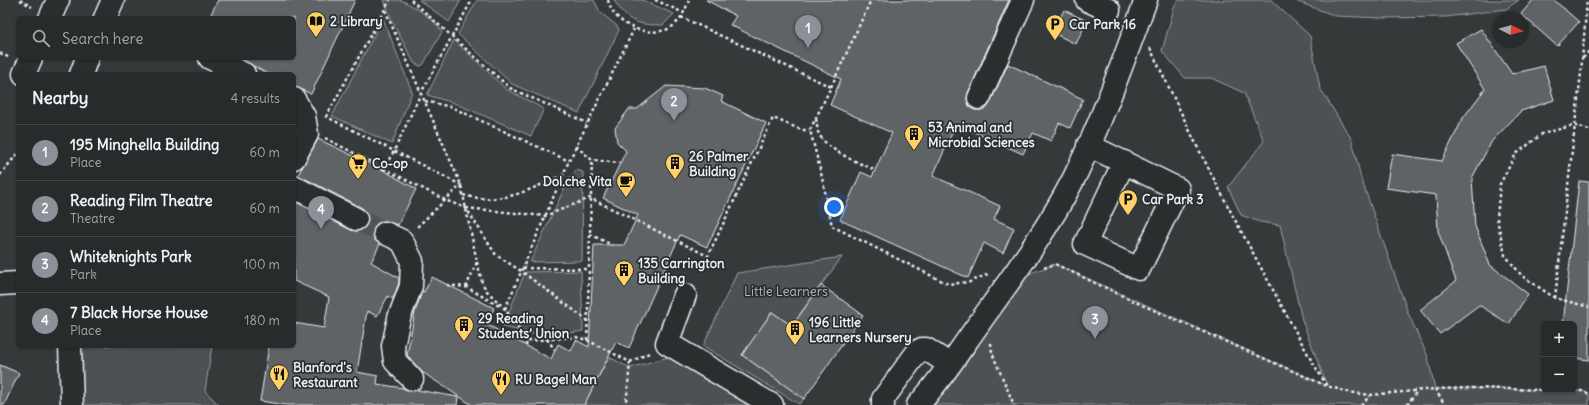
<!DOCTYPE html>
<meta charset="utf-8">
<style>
body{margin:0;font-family:Delius,sans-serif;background:#343738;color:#f1f3f6}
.controls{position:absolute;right:12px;bottom:12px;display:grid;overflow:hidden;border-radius:6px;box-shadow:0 1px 3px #0004}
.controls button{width:36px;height:36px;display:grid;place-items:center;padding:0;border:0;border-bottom:1px solid #444748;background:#282b2c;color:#f1f3f6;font:20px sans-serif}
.compass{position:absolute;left:1493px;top:12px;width:36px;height:36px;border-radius:50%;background:#282b2c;box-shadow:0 1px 3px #0004;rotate:96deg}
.you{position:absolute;left:834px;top:207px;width:14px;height:14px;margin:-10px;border:3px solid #fff;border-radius:50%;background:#1a73e8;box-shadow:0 0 0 6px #1a73e833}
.badge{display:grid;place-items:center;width:26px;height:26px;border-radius:50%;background:#8c9099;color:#fff;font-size:13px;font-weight:700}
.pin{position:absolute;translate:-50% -33px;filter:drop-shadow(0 1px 2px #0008)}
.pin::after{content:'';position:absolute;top:21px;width:14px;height:12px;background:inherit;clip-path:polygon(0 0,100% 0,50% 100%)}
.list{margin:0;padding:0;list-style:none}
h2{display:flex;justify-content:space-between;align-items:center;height:52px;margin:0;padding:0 16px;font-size:17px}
h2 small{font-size:13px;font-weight:400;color:#a5a7a9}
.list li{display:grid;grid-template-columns:26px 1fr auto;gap:12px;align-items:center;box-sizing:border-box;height:56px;padding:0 16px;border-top:1px solid #444748}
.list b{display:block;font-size:15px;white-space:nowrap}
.list p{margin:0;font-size:13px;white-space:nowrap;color:#a5a7a9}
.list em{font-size:13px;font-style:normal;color:#a5a7a9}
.icon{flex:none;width:22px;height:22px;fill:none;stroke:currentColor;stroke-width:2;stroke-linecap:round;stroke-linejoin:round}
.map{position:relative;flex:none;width:1589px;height:405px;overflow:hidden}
.search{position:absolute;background:#282b2c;box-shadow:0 1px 3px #0004;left:16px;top:16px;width:280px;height:44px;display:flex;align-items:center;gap:10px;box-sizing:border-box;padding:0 14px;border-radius:6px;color:#a5a7a9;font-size:15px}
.panel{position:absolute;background:#282b2c;box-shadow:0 1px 3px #0004;left:16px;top:72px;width:280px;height:276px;border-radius:6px}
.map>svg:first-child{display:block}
.green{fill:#4d5152;stroke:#9aa1a5}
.building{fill:#5f6365;stroke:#e8f1f8}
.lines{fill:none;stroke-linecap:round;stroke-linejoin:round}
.minor-tunnel{stroke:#505556;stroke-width:22;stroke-dasharray:22 11;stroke-linecap:butt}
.minor-casing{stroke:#e8f1f8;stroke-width:25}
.path{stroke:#e8f1f8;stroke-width:2.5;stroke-dasharray:3 3;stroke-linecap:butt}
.minor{stroke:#2a2d2e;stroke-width:22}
.labels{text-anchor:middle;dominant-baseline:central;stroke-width:3.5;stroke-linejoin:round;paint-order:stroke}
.poi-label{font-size:13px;font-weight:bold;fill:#e8f1f8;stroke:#2a2d2e;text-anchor:start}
.park-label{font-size:13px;fill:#b2b9be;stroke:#2a2d2e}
</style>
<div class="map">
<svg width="1589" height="405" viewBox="0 0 1589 405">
<rect width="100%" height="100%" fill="#35393a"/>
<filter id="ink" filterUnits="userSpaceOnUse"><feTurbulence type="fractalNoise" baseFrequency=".025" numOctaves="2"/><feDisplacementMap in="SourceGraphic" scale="8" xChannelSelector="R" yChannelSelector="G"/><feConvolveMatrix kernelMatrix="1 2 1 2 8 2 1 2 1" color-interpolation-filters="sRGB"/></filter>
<g filter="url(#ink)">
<path class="green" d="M 384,0 C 390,0 398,0 403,1 C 414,6 437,21 442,32 L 423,65 L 420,66 L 414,63 L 393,23 Z
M 419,0 L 461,0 L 449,22 Z
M 477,0 L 594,0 L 600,12 L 617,26 L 619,30 L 579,113 L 512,84 L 458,34 Z
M 614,0 L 642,0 L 674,14 L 663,25 C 638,25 627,23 614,0 Z
M 1178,0 L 1271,0 L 1310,36 L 1320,88 L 1352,140 L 1361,178 L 1408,313 L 1428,357 L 1435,389 L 1471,388 L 1583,391 L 1589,394 L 1589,405 L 918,405 L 1023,276 L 1055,264 L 1327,386 L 1302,320 L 1280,225 L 1260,222 L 1241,215 L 1228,187 L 1264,141 L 1244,93 L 1211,78 L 1185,78 L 1162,51 L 1174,8 Z
M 1293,0 L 1519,0 L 1506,9 L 1446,17 L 1381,18 L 1336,16 Z
M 383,18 L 412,92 L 392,144 L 332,116 Z
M 454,40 L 506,89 L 544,109 L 531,136 L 454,103 L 427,95 Z
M 576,170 L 583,172 L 582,261 L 530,262 L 570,176 Z
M 842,257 L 799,315 L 816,327 L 809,338 L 772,312 L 742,355 L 804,399 L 799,404 L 703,346 L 737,273 Z
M 581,271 L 583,331 L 545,337 L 503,327 L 525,272 Z
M 80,346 L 212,346 L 205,391 L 219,405 L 82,405 Z
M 678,354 L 755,405 L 584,405 L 609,357 L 630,368 Z"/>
<path class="building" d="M 218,0 L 355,0 L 311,94 L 294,86 L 294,74 L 268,74 L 239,58 L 294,58 L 294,18 L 209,18 Z
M 706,0 L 1009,0 L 968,93 L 967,100 L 969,106 L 974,110 L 980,110 L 987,108 L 990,103 L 1008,64 L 1083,99 L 1070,128 L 1059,123 L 1051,141 L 1033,133 L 1023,154 L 956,124 L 933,176 L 1000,206 L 994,219 L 1014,228 L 1003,253 L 984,243 L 968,278 L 840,220 L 861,172 L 872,177 L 892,133 L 830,105 L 841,79 L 730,25 L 736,16 Z
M 1533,0 L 1554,0 L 1579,22 L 1557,46 L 1521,14 Z
M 1064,10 L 1087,21 L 1076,44 L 1053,33 Z
M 1481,29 L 1512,74 L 1544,66 L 1554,100 L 1521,111 L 1492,141 L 1472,178 L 1475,226 L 1490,265 L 1528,294 L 1509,324 L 1479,305 L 1440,334 L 1420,310 L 1456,281 L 1438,231 L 1436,195 L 1386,188 L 1392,154 L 1442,161 L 1463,118 L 1485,89 L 1456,43 Z
M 666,86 L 705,88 L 723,96 L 721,101 L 766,123 L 707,247 L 680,235 L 629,348 L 616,342 L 584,405 L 472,405 L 422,372 L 407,355 L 415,312 L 422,291 L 424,292 L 432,277 L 494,308 L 486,324 L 551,359 L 558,344 L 571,351 L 576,340 L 589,347 L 594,245 L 624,245 L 638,215 L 603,198 L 626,151 L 617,142 L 615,128 L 629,109 L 637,109 Z
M 318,139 L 383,170 L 416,189 L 398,225 L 384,221 L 378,223 L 374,228 L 373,234 L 375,240 L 380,244 L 371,262 L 399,278 L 399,283 L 393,299 L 388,296 L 377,316 L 367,311 L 357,372 L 378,376 L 377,384 L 403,388 L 409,391 L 417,390 L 458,397 L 457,405 L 286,405 L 260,401 L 269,346 L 294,346 L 294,323 L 324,328 L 329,297 L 294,281 L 294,201 L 351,230 L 357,231 L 362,230 L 367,224 L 368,218 L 367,213 L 362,208 L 298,175 Z
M 1579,181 L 1589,182 L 1589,360 L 1574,358 L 1574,324 L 1563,324 Z
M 821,285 L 863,315 L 804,399 L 742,355 L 772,312 L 792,326 Z
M 0,365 L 19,373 L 4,405 L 0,405 Z"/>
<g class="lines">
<path class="minor-tunnel" d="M 356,219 L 385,233"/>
<g class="minor-casing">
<path id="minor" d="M 1087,0 L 1109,10
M 50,18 L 58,0
M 105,18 L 113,0
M 210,58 L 244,74
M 24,74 L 31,58
M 81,74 L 87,58
M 979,98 L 1023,0
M 294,99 L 304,116 L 307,134 L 294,158
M 1088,145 L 1178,189 L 1139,269 L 1085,244 L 1124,162
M 294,187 L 356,219
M 385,233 L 402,241 L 412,261 L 411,286 L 399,318 L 393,346 L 395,361 L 412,379
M 0,284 L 18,283
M 685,295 L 667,343 L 772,405
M 70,346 L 72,405
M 883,405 L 883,399 L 918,351 L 922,349 L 926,349 L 949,364
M 918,405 C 941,380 960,350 980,322 C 1013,276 1048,229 1074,178 C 1102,121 1124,59 1146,0"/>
</g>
<path class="path" d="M 20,0 L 32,7
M 411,0 L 510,88 L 587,123
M 608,0 C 613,24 645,38 668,29 C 679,24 685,11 689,0
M 655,0 L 684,13
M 385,10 L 461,185 L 477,262 L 466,287
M 681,17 L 831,87 L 810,130 L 822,177 L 832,226 L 948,284 L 970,282 L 990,273
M 1150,48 L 1198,148 L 1234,218 L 1310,358 L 1327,386
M 0,53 L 10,58
M 1583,58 L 1589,51
M 831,87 L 871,0
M 425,101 L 451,107 L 569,161
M 325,116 L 461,185 L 416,228
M 326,117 L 390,0
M 816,119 C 817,123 817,128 818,132 C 826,151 858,162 875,170
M 1589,130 L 1574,125 L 1542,134 L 1516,154 L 1500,184 L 1497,219 L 1505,255 L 1522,276 L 1555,298 L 1589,307
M 325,138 L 445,200 L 466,208 L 496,255 L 521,271 L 587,320
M 576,146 L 592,160 L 620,163
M 383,170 L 394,151 L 421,93 L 472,0
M 0,175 L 18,153
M 463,195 C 502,206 528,190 563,175
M 466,208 L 545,216 L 590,198 L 708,256 L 773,118 L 802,130 L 810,130
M 590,234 L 612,245
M 477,262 L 482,282 L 486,290 L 505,309 L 527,341 L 576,337 L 587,340 L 630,362 L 627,395 L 625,405
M 523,268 L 588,269
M 1044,268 L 1055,264 L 1142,305 L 1327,386 L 1348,392 L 1370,395 L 1435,389 L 1471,388 L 1583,391 L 1589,394
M 447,285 L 466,287 L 499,306
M 1555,298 L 1581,73 L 1587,0
M 505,309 L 569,161 L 634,29
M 547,339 L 555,350
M 587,340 L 592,160
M 991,343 L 992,353 L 1014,405
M 526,346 L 527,341
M 630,362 L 649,353
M 1435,389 L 1445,405
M 1361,405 L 1370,396
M 1407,405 L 1418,390"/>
<use href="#minor" class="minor"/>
</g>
</g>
<defs>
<g id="library-pin" transform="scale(1)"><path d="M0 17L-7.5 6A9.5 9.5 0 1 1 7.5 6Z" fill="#ffd166" stroke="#2a2d2e"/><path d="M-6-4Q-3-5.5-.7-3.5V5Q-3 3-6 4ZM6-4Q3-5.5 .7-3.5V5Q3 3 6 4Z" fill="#111"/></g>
<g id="parking-pin" transform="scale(1)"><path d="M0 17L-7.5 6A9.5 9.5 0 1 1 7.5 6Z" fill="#ffd166" stroke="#2a2d2e"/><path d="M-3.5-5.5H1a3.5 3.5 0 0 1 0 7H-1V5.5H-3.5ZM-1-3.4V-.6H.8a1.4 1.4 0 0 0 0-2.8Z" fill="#111"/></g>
<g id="building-pin" transform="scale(1)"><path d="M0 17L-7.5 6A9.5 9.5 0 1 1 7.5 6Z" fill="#ffd166" stroke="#2a2d2e"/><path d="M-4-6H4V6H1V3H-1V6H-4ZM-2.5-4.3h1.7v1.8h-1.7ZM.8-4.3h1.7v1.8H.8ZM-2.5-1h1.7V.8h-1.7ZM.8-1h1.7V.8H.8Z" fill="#111"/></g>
<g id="supermarket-pin" transform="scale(1)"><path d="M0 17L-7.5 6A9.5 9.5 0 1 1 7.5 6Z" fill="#ffd166" stroke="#2a2d2e"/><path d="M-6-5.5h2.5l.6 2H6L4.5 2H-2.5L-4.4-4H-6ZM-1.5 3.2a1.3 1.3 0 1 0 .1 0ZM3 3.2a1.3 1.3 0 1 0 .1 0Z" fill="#111"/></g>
<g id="cafe-pin" transform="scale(1)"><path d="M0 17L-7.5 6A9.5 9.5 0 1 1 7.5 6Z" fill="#ffd166" stroke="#2a2d2e"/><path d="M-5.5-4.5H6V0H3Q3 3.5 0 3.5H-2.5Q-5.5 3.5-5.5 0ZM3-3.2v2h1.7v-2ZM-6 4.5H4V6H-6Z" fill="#111"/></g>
<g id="restaurant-pin" transform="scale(1)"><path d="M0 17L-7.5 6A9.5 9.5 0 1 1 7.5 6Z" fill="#ffd166" stroke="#2a2d2e"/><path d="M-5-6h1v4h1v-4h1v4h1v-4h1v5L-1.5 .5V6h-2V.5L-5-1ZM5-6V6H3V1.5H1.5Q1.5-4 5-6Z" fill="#111"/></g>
</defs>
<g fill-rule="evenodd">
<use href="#library-pin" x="316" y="21"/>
<use href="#parking-pin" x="1055" y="24"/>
<use href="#building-pin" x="914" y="134"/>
<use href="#supermarket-pin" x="358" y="163"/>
<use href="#building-pin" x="675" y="163"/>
<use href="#cafe-pin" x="626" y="181"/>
<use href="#parking-pin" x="1128" y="199"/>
<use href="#building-pin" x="624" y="270"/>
<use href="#building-pin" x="464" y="325"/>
<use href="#building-pin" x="795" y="329"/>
<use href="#restaurant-pin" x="279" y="374"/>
<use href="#restaurant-pin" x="501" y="379"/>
</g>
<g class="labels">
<g class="poi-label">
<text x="330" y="21">2 Library</text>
<text x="1069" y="24">Car Park 16</text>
<text x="928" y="127">53 Animal and<tspan x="928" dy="15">Microbial Sciences</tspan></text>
<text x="689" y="156">26 Palmer<tspan x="689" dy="15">Building</tspan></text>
<text x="372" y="163">Co-op</text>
<text x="612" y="181" text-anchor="end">Dol.che Vita</text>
<text x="1142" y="199">Car Park 3</text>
<text x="638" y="263">135 Carrington<tspan x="638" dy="15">Building</tspan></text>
<text x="478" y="318">29 Reading<tspan x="478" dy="15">Students’ Union</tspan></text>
<text x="809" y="322">196 Little<tspan x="809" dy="15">Learners Nursery</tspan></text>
<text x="293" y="367">Blanford's<tspan x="293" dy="15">Restaurant</tspan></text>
<text x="515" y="379">RU Bagel Man</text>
</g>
<g class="park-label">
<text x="786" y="291">Little Learners</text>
</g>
</g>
</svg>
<div class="controls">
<button>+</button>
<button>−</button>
</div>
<svg class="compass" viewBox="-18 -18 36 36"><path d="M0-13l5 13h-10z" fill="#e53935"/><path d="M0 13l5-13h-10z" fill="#a5a7a9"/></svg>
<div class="you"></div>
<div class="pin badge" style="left:808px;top:48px">1</div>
<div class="pin badge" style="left:674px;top:121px">2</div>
<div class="pin badge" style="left:1095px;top:339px">3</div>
<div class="pin badge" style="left:321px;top:229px">4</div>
<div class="search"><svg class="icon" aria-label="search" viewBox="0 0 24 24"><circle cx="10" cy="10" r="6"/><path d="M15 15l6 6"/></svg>Search here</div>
<section class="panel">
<h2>Nearby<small>4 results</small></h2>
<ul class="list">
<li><span class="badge">1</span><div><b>195 Minghella Building</b><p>Place</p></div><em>60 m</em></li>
<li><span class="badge">2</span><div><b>Reading Film Theatre</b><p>Theatre</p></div><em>60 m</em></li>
<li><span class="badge">3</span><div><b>Whiteknights Park</b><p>Park</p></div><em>100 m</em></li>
<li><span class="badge">4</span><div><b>7 Black Horse House</b><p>Place</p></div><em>180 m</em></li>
</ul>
</section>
</div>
